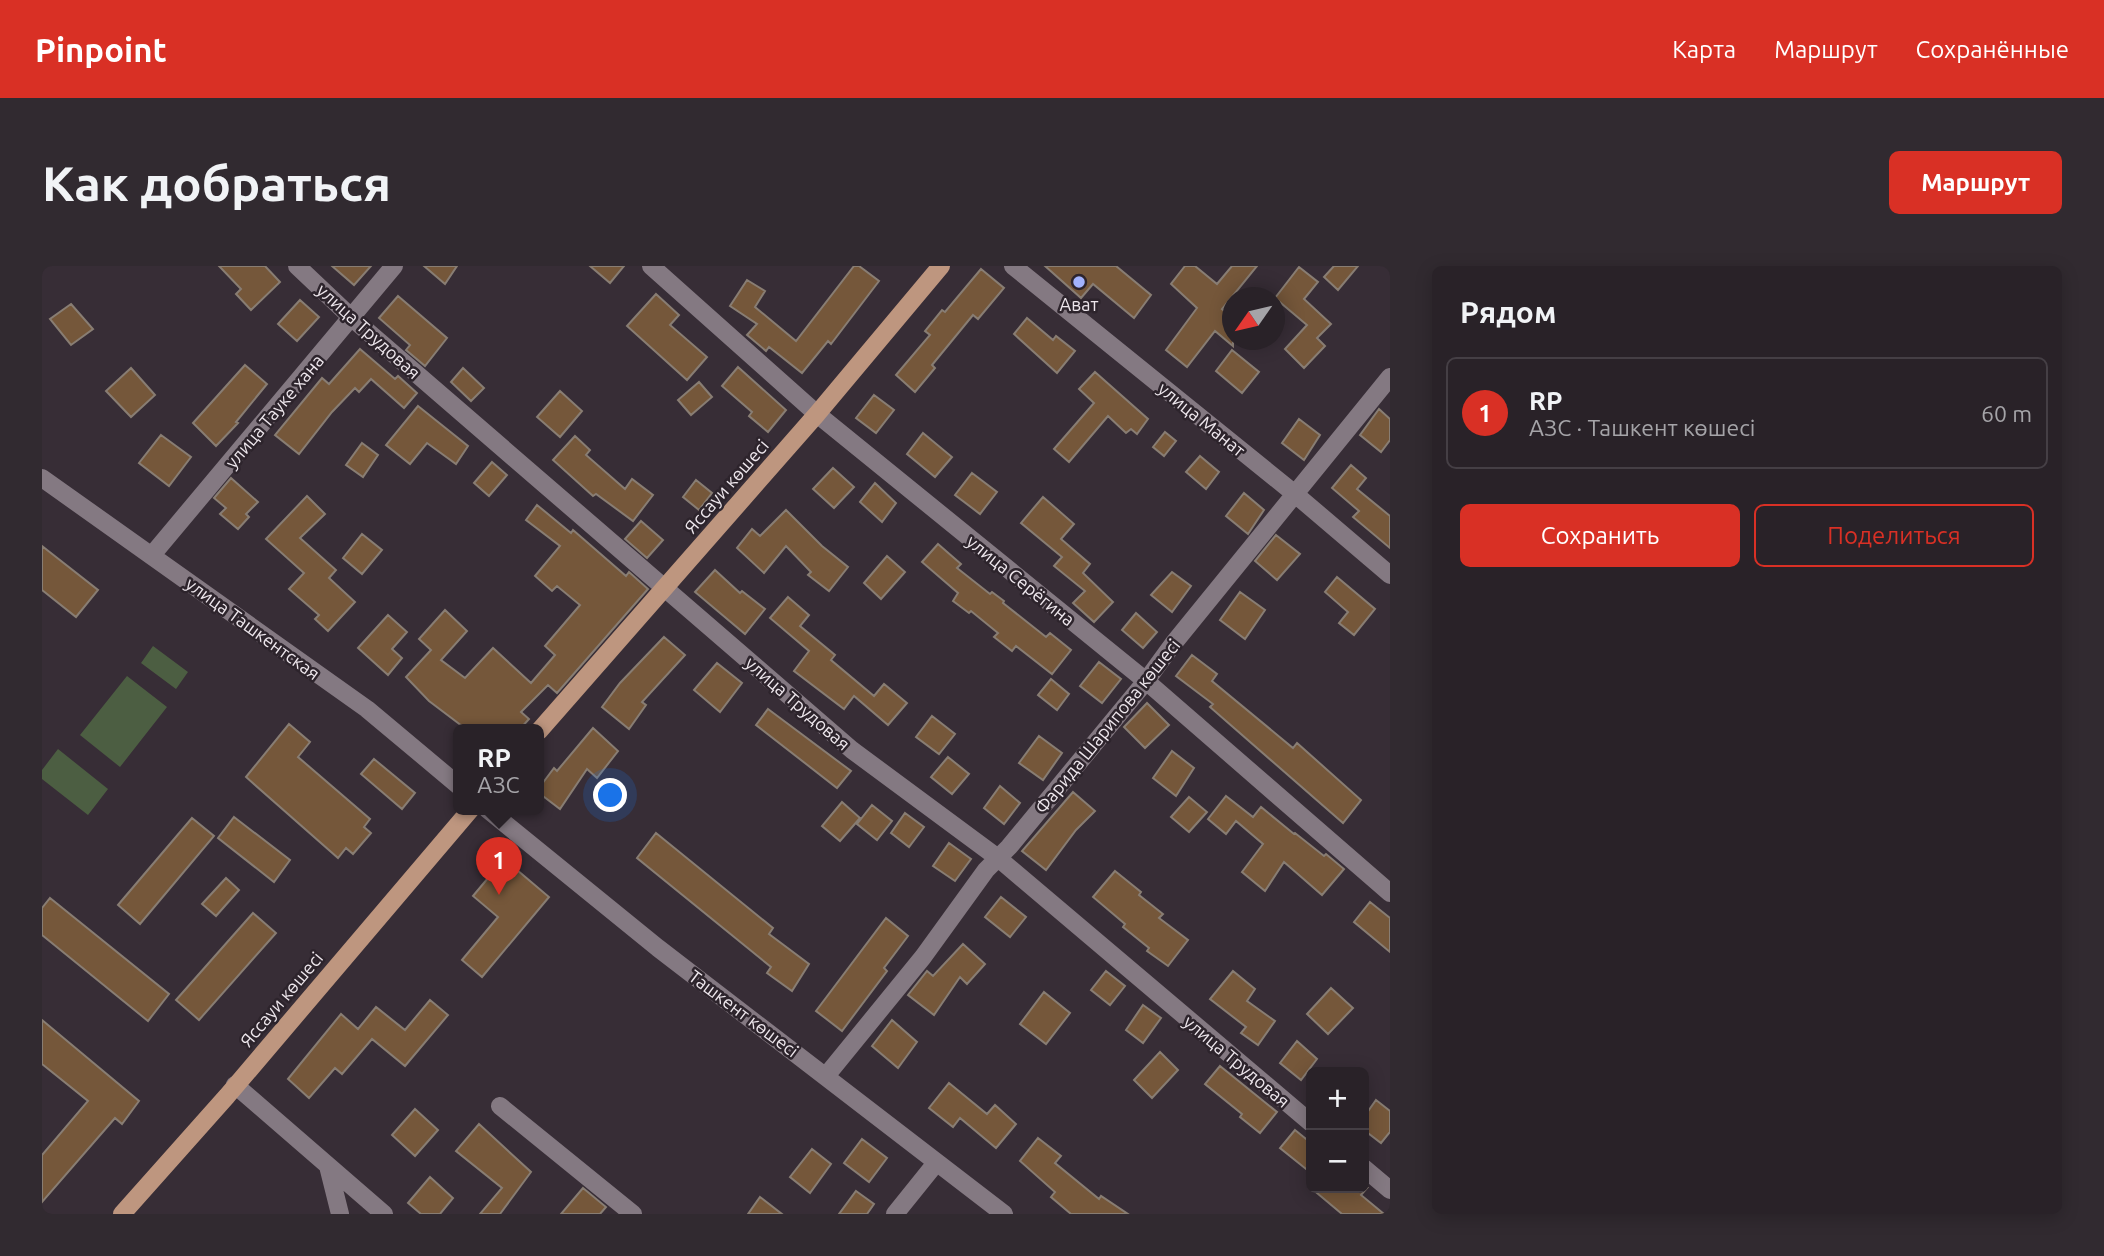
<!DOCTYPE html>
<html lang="ru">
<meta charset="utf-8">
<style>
body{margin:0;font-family:Ubuntu,sans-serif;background:#312a30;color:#f1f3f6}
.controls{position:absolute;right:21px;bottom:21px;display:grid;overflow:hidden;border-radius:10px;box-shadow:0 4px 18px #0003}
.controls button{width:63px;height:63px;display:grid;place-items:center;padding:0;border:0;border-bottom:2px solid #453f45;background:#292228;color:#f1f3f6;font:35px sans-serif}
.compass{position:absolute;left:1180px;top:21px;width:63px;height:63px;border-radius:50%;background:#292228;box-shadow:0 4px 18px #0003;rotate:236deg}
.you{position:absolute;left:569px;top:530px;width:24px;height:24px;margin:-18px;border:5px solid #fff;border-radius:50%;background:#1a73e8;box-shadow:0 0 0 10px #1a73e833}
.badge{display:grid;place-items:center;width:46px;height:46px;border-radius:50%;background:#d93025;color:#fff;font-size:23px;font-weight:700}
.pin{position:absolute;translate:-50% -58px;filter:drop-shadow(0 2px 4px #0008)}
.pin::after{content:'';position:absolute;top:37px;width:24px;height:21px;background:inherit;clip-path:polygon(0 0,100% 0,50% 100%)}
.popup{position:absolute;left:411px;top:458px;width:91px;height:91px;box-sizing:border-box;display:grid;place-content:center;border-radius:10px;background:#292228;filter:drop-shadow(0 2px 5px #0005);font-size:23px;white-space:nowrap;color:#a5a4a8}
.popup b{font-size:26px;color:#f1f3f6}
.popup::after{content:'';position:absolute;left:50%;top:100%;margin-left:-14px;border:14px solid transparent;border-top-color:#292228}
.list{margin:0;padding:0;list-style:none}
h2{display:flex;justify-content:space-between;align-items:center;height:91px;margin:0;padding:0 28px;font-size:30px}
h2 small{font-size:23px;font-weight:400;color:#a5a4a8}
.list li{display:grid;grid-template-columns:46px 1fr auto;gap:21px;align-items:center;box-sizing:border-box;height:112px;margin:0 14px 14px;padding:0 14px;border:2px solid #453f45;border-radius:10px}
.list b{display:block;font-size:26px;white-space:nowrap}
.list p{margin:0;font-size:23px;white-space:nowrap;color:#a5a4a8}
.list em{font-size:23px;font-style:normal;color:#a5a4a8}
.actions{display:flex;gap:14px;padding:21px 28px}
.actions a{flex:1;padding:16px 0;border:2px solid #d93025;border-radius:10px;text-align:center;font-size:24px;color:#d93025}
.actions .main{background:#d93025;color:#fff}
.map{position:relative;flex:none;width:1348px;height:948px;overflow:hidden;border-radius:10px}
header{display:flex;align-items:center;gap:42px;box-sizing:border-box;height:98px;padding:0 35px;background:#d93025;color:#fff}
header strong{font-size:33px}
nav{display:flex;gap:38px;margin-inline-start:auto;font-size:24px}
.intro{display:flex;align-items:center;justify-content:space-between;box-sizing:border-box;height:168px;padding:0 42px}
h1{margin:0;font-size:49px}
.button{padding:18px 32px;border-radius:10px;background:#d93025;color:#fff;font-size:24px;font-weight:700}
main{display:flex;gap:42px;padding:0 42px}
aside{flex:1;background:#292228;border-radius:10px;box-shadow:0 4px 18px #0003}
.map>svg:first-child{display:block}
.green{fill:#4c5e42}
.building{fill:#75573a;stroke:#887d73;stroke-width:2}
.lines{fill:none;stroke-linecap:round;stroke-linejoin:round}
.minor{stroke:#847982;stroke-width:18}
.major{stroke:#be967f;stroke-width:18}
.poi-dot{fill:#a2b2fd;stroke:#2d242c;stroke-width:2.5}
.labels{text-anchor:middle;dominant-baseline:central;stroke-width:5;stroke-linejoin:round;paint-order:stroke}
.poi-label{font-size:18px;fill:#eee7ed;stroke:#2d242c}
.street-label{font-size:18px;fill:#eee7ed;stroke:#2d242c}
</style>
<header>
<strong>Pinpoint</strong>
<nav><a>Карта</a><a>Маршрут</a><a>Сохранённые</a></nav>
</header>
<div class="intro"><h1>Как добраться</h1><a class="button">Маршрут</a></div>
<main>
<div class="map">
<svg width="1348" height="948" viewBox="0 0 1348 948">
<rect width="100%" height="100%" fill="#372d36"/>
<path class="green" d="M 111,380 L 146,406 L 134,423 L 99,397 Z
M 85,410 L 125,441 L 78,501 L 38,469 Z
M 16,483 L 66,523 L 46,549 L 0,513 L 0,504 Z"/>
<path class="building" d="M 177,0 L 223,0 L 238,16 L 209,44 L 194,28 L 199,23 Z
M 290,0 L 329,0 L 312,19 Z
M 382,0 L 415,0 L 403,18 Z
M 548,0 L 582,0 L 568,17 Z
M 812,0 L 817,0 L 837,15 L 789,78 L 786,75 L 760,107 L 727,81 L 724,85 L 705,69 L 715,58 L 688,40 L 705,14 L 723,25 L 713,41 L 754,75 Z
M 1003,0 L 1074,0 L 1109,29 L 1092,52 L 1051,18 L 1039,32 Z
M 1143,0 L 1153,0 L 1175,18 L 1190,0 L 1215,0 L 1180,43 L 1191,52 L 1191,80 L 1173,65 L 1145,101 L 1124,84 L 1155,42 L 1129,18 Z
M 1292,0 L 1316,0 L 1296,24 L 1282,11 Z
M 1257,1 L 1276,16 L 1262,33 L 1289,58 L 1275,72 L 1283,80 L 1262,102 L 1243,83 L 1265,59 L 1233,32 Z
M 939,3 L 962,22 L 936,53 L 931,49 L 890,99 L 893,102 L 873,126 L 854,109 L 888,69 L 883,65 L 900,44 L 903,46 Z
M 614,28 L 637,49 L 628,59 L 665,91 L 645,114 L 585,60 Z
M 356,30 L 405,72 L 383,100 L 364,84 L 368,79 L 337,52 Z
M 258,34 L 277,51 L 255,75 L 236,58 Z
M 29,38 L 51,63 L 29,79 L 8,53 Z
M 985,52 L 1011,74 L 1014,70 L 1033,85 L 1015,107 L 972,68 Z
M 318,83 L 353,113 L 356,110 L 375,127 L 362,142 L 329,113 L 317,126 L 313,122 L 290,146 L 257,188 L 233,169 L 280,112 L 287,118 Z
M 1190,84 L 1217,106 L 1200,127 L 1174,105 Z
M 203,99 L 225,118 L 194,156 L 196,157 L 174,180 L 151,157 Z
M 696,101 L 744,144 L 726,166 L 707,150 L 710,146 L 680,120 Z
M 89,102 L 113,129 L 89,151 L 64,125 Z
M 421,102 L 442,122 L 429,135 L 409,116 Z
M 1053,106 L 1106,153 L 1095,168 L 1089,163 L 1084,167 L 1066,150 L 1027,196 L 1012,183 L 1052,137 L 1037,123 Z
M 657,116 L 670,131 L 649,149 L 636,134 Z
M 518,125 L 540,145 L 518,171 L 495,151 Z
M 832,129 L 852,144 L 834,167 L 814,152 Z
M 376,140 L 426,180 L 414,198 L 385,177 L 368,198 L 344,179 Z
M 1337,143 L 1348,153 L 1348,174 L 1339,186 L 1318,169 Z
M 1257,153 L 1278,169 L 1262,194 L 1240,177 Z
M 1123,166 L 1134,175 L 1122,190 L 1111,181 Z
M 881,167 L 910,191 L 893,211 L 865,188 Z
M 119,169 L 149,191 L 127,220 L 97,197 Z
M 533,170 L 548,184 L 544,189 L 583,223 L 590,213 L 611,229 L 591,255 L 554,228 L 551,230 L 511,194 Z
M 320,177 L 336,189 L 321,211 L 304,199 Z
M 1158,190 L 1177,206 L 1164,223 L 1144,206 Z
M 450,196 L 465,209 L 447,230 L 432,217 Z
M 1309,199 L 1324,212 L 1315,223 L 1348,250 L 1348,282 L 1311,251 L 1317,245 L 1290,222 Z
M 791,202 L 812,221 L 792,242 L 771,223 Z
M 930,207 L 955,226 L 938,248 L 913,229 Z
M 189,212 L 216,236 L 204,248 L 207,251 L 196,263 L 178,248 L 184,242 L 172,232 Z
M 654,214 L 670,227 L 657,244 L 641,231 Z
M 833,217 L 854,237 L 840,256 L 818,236 Z
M 1202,227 L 1222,244 L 1206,268 L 1184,250 Z
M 265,230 L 283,248 L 258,272 L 294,304 L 287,312 L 313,336 L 286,365 L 273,353 L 277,349 L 247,323 L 262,307 L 224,273 Z
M 1001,231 L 1032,258 L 1019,273 L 1048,298 L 1041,307 L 1071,336 L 1052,356 L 1031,337 L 1043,325 L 1012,300 L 1020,291 L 979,257 Z
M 495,239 L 529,267 L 531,264 L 584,310 L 587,306 L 606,323 L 515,427 L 506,419 L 479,446 L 487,453 L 478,463 L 424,463 L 387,435 L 364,411 L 389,384 L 377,373 L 403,344 L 425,365 L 399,394 L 423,412 L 451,382 L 489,417 L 513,389 L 503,380 L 538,339 L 515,320 L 510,325 L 493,310 L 518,280 L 484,254 Z
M 744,244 L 780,280 L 806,301 L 787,325 L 766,309 L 769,306 L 744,280 L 722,307 L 695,282 L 710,263 L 718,270 Z
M 599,255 L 621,274 L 605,292 L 583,273 Z
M 320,268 L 340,284 L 320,308 L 301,292 Z
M 1234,269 L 1258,288 L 1235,314 L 1213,295 Z
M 896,278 L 919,298 L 915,302 L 948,328 L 950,326 L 962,335 L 961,337 L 1004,371 L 1008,367 L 1029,384 L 1010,408 L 974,380 L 970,385 L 952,371 L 956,367 L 929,345 L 927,347 L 911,335 L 916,327 L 880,296 Z
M 0,280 L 56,324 L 34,351 L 0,324 Z
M 845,290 L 863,306 L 839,333 L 822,317 Z
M 673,304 L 698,327 L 700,325 L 723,343 L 703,368 L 653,326 Z
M 1130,306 L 1149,320 L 1130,346 L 1109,329 Z
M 1295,311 L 1333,343 L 1312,369 L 1297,357 L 1306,346 L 1283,326 Z
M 1198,326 L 1223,344 L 1203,373 L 1178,354 Z
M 746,331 L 767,349 L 758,360 L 793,389 L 789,394 L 832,430 L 842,418 L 865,437 L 846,459 L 812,430 L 802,443 L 752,405 L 767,385 L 728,352 Z
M 1094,347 L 1115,366 L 1101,382 L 1080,364 Z
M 346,349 L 365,366 L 350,383 L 360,392 L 346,409 L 316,382 Z
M 622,371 L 643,389 L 600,436 L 604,439 L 587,463 L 560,441 L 578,417 Z
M 1150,389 L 1175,408 L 1170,415 L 1251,482 L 1255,477 L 1319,534 L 1301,557 L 1168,441 L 1171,438 L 1134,410 Z
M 1057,396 L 1079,413 L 1060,437 L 1038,420 Z
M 675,397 L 700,417 L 678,446 L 652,424 Z
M 1009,413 L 1027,428 L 1015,444 L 996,429 Z
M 1105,437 L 1127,459 L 1103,482 L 1082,461 Z
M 726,443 L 809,505 L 795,522 L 714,459 Z
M 890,450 L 913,468 L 897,488 L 874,471 Z
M 247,458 L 268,476 L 256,491 L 328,553 L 322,561 L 329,567 L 311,588 L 304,582 L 296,592 L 204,511 Z
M 551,462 L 576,485 L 555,512 L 545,503 L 518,543 L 497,527 L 497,522 L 512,502 L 515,505 Z
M 997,470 L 1020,487 L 1001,514 L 977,497 Z
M 1130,485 L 1152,502 L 1134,530 L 1111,512 Z
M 906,491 L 927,508 L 910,528 L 889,511 Z
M 332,493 L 373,527 L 360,543 L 319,508 Z
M 958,520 L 978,537 L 962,558 L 942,542 Z
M 1031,526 L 1053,545 L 1034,564 L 1004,604 L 980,585 Z
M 1184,530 L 1211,551 L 1219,541 L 1252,568 L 1253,567 L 1282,590 L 1284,588 L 1302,603 L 1280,629 L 1242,596 L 1223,625 L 1200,606 L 1221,578 L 1194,555 L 1184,568 L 1166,553 Z
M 1147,531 L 1165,546 L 1147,566 L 1129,551 Z
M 800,536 L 818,552 L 798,575 L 780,560 Z
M 830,539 L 850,555 L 835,574 L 815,558 Z
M 863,547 L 882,561 L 867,581 L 849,567 Z
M 192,551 L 248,594 L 232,616 L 176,572 Z
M 150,552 L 172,570 L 98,658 L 76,639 Z
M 614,567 L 731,662 L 727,668 L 767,698 L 750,725 L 725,707 L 729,701 L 595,592 Z
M 907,577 L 929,593 L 913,615 L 891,600 Z
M 462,593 L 507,631 L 440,711 L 420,694 L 456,651 L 431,630 Z
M 1073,605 L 1099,626 L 1097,629 L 1121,648 L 1117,652 L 1146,674 L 1126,700 L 1105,685 L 1107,682 L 1081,661 L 1083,658 L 1051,631 Z
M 184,612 L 197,624 L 174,650 L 160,638 Z
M 959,631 L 984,651 L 968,671 L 943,651 Z
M 8,632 L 127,728 L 106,755 L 0,669 L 0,642 Z
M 1328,636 L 1348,652 L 1348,686 L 1312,656 Z
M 211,647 L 234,667 L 157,754 L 134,734 Z
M 844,652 L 866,670 L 842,702 L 845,705 L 800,765 L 774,745 Z
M 921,678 L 943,698 L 925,718 L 918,711 L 892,749 L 866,729 L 885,705 L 891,710 Z
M 1064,705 L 1083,720 L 1068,739 L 1049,724 Z
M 1191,705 L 1213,723 L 1205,735 L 1233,755 L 1216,779 L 1199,767 L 1204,761 L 1168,733 Z
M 1289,722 L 1311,742 L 1286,768 L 1265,748 Z
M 1002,726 L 1028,747 L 1004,778 L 978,758 Z
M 388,734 L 406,749 L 363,800 L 330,773 L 300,808 L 293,802 L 267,832 L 246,813 L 299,748 L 316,763 L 334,741 L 363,764 Z
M 1101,739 L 1119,752 L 1101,777 L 1084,764 Z
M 0,754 L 97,835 L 80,858 L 73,852 L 0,936 L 0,889 L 46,835 L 0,798 Z
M 850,754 L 875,776 L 856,802 L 830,780 Z
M 1255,775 L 1275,793 L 1259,814 L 1238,797 Z
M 1118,786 L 1136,804 L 1110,832 L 1092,814 Z
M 1178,800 L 1235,846 L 1218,867 L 1198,851 L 1200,848 L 1163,818 Z
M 907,817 L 945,848 L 953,839 L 974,858 L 954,882 L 918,852 L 911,861 L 887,842 Z
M 1334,834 L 1348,845 L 1348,866 L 1339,877 L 1322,864 L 1322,851 Z
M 373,843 L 396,864 L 373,890 L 350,869 Z
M 437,858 L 489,906 L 458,948 L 438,948 L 460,922 L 414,885 Z
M 1253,864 L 1269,877 L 1269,907 L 1238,882 Z
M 996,872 L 1019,890 L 1013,897 L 1057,933 L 1059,930 L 1086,948 L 1029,948 L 1009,931 L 1013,926 L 978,895 Z
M 820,873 L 845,892 L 827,916 L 802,897 Z
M 770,883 L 789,898 L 768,927 L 748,911 Z
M 388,911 L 411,932 L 398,948 L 379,948 L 366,937 Z
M 541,922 L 564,941 L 558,948 L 519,948 Z
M 1269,922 L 1325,922 L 1319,929 L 1342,948 L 1300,948 Z
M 814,925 L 832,938 L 825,948 L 797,948 Z
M 718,931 L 740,948 L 706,948 Z"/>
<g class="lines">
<path class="minor" d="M 255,0 L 310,52 L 810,484 L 956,592 L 1269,857
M 609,0 L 775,148 L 1104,415 L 1348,627
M 971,0 L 1253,228 L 1348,309
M 0,212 L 325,443 L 417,520
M 110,289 L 352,0
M 445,543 L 616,682 L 962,948
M 784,810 L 881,691 L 944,604 L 967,581 L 1104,415 L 1131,378 L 1348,111
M 193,819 L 342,948
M 458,840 L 591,948
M 286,900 L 298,948
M 1322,902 L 1348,924
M 853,948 L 894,897"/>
<path class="major" d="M 497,465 L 775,148 L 899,0
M 80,948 L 185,830 L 429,543"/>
</g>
<circle class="poi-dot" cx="1037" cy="16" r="7"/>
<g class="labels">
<g class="poi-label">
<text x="1037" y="38">Ават</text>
</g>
<g class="street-label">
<text transform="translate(327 65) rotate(42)">улица Трудовая</text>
<text transform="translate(232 145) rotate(-50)">улица Тауке хана</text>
<text transform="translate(1160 153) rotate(39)">улица Манат</text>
<text transform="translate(684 220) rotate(-49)">Яссауи көшесі</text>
<text transform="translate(979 314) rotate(39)">улица Серёгина</text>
<text transform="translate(211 362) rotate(36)">улица Ташкентская</text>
<text transform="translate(756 437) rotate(41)">улица Трудовая</text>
<text transform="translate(1065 460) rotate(-51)">Фарида Шарипова көшесі</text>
<text transform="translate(239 733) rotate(-50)">Яссауи көшесі</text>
<text transform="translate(702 747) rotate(37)">Ташкент көшесі</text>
<text transform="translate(1195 795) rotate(40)">улица Трудовая</text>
</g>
</g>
</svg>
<div class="controls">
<button>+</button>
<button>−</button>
</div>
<svg class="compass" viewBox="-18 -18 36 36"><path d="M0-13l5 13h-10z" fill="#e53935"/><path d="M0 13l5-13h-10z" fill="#a5a4a8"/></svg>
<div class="you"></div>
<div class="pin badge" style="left:457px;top:629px">1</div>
<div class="popup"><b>RP</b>АЗС</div>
</div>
<aside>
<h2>Рядом<small></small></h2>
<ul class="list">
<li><span class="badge">1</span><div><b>RP</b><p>АЗС · Ташкент көшесі</p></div><em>60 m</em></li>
</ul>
<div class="actions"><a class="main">Сохранить</a><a>Поделиться</a></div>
</aside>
</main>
